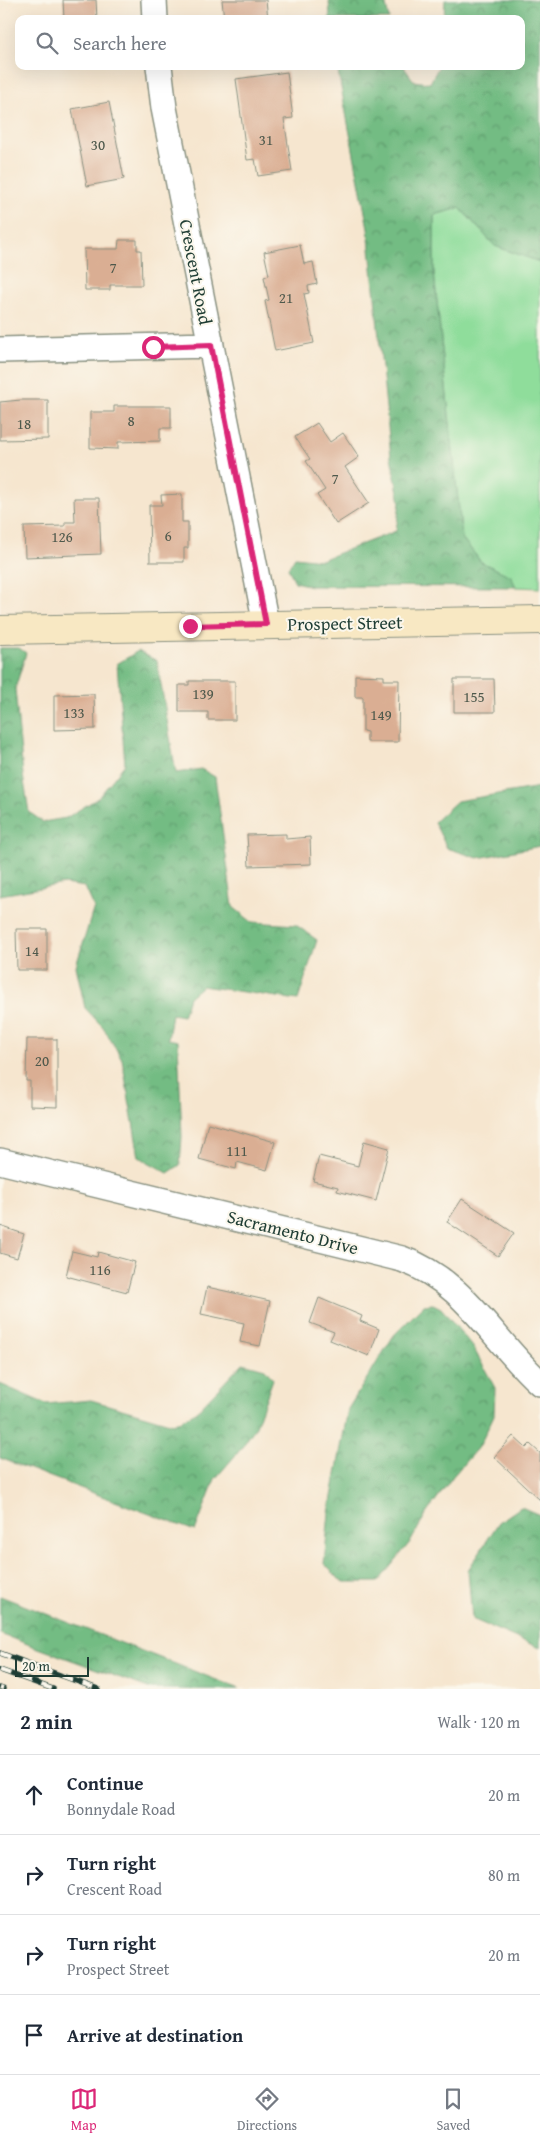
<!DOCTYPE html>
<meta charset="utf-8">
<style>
body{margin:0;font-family:"Gentium Book Plus",serif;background:#f2f2f3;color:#1f2937}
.scale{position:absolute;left:15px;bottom:12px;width:74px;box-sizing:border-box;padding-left:5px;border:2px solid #1f3d34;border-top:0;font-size:14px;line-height:18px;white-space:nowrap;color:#1f3d34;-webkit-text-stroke:4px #fbf7ec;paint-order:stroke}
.stop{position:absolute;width:15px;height:15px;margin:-11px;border:4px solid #db2777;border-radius:50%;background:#fff}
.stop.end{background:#db2777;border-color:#fff;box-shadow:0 1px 5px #0008}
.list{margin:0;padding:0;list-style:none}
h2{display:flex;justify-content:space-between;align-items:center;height:65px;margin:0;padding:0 20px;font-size:21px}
h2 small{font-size:16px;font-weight:400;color:#747a83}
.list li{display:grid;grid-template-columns:32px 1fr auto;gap:15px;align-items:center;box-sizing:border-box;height:80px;padding:0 20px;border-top:1px solid #e0e1e3}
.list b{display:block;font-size:19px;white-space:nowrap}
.list p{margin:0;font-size:16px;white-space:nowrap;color:#747a83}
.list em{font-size:16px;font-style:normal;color:#747a83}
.icon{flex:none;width:28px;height:28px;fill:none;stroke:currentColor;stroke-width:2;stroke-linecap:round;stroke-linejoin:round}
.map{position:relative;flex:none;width:540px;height:1689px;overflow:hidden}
.search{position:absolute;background:#fff;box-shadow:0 5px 20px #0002;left:15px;right:15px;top:15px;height:55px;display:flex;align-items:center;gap:12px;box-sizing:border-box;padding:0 18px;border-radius:10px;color:#747a83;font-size:19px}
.sheet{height:385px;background:#fff}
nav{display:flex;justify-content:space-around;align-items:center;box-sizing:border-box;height:70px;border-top:1px solid #e0e1e3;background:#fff;font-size:14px;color:#747a83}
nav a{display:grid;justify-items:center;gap:2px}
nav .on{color:#db2777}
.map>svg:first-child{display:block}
.grass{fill:#8fdd9b;stroke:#578d68}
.forest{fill:url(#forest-crowns);stroke:#497c5c}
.building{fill:#daae93}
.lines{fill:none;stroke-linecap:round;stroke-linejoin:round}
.minor-casing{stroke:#8a9282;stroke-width:28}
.secondary-casing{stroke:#8a9282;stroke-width:30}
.minor{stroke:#fff;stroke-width:25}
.secondary{stroke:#f8e8c3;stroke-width:28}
.rail-casing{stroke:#1f3d34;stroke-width:5.5}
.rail{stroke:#fbf7ec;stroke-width:4;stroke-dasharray:11;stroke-linecap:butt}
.route{stroke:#db2777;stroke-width:6}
.labels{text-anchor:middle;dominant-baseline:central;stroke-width:4;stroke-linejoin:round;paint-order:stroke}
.number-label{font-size:15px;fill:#4e594c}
.street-label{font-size:18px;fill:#1f3d34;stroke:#fbf7ec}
</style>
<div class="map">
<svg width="540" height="1689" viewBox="0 0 540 1689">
<defs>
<pattern id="forest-crowns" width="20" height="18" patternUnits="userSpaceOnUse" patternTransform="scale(1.25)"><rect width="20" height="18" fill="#73bc83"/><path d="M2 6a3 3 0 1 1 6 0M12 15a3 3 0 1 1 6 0" fill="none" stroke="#5e9a6c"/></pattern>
</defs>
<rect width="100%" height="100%" fill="#fbf7ec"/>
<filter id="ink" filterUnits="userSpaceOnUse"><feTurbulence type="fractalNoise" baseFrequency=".02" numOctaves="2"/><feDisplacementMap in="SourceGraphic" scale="10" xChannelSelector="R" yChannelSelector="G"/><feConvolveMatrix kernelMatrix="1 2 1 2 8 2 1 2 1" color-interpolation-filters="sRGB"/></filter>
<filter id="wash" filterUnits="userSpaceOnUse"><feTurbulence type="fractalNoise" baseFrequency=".0096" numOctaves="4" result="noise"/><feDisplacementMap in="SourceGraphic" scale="20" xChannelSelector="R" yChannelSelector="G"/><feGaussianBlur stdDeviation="1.12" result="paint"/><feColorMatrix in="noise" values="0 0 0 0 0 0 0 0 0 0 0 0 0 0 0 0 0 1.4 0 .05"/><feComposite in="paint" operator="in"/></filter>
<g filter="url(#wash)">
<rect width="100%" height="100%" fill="#f6e6cf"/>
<path class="grass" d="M 460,208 L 495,246 L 540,262 L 540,588 L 516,587 L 510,576 L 481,562 L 462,538 L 434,273 L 434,215 Z"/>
<path class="forest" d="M 329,0 L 385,0 L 389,19 L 330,19 Z
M 445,0 L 540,0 L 540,262 L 495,246 L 460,208 L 434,215 L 434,273 L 462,538 L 481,562 L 511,576 L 516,587 L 311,586 L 295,582 L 288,568 L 295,557 L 321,560 L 396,531 L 400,502 L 391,457 L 368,228 L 337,66 L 403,66 L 414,81 L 430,83 L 439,66 L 521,66 L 521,19 L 444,19 Z
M 0,648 L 19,648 L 26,653 L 15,689 L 23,775 L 29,812 L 43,822 L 66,818 L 98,798 L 125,764 L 117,664 L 138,651 L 157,661 L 176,773 L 201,769 L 215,777 L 233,907 L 252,922 L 296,925 L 317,940 L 298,1000 L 202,986 L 189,997 L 183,1016 L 172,1014 L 168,1039 L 178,1041 L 182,1137 L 180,1165 L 168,1173 L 139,1157 L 122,1059 L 103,1027 L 85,1008 L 76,966 L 94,907 L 85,887 L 64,884 L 0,895 Z
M 540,787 L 540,846 L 478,858 L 447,848 L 434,822 L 457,801 Z
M 433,1304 L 441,1308 L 473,1347 L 495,1388 L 494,1415 L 480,1445 L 453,1476 L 426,1514 L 411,1541 L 378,1582 L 342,1582 L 324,1564 L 329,1513 L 348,1409 L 394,1335 L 424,1305 Z
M 243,1363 L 265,1369 L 273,1379 L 256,1426 L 240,1450 L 215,1479 L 195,1531 L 0,1458 L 0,1384 L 46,1404 L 91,1400 L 173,1424 L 196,1412 Z
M 521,1507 L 540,1515 L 540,1648 L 472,1619 L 468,1570 L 499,1522 Z
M 0,1596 L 240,1689 L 151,1689 L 0,1634 Z"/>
<g id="blocks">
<path class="building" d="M 63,0 L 96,0 L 97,19 L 64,19 Z
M 222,0 L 266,0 L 268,19 L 224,19 Z
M 287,72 L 293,118 L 284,119 L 292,171 L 258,176 L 255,159 L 247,160 L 236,79 Z
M 109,102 L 124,179 L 87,186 L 72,109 Z
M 119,240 L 137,240 L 137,250 L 141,250 L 142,285 L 110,285 L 110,290 L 85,290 L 84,249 L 118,249 Z
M 300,245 L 304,264 L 313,262 L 317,284 L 308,286 L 309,293 L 304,294 L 314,343 L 275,351 L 265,301 L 269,300 L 264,277 L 269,275 L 264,252 Z
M 21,400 L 48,400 L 48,439 L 0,440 L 0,402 Z
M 114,406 L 171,406 L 171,428 L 160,428 L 160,441 L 118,442 L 118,449 L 90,448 L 90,412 L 114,412 Z
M 317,423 L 330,442 L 343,433 L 359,457 L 345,467 L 369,503 L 336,524 L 317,495 L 325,490 L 306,461 L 310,459 L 295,437 Z
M 182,494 L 182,522 L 188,522 L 188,548 L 184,548 L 184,562 L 150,562 L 149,505 L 162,505 L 161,495 Z
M 74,498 L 99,498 L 101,554 L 25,557 L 24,527 L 65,526 L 65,522 L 75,522 Z
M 355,675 L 384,676 L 384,680 L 399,680 L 398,742 L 367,742 L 367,732 L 363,731 L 363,697 L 355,697 Z
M 454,679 L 494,679 L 495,712 L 454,712 Z
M 189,681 L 235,681 L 235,720 L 208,720 L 208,712 L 179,712 L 179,685 L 189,685 Z
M 94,694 L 95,729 L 54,730 L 54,695 Z
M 286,834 L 286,839 L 310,837 L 311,864 L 249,866 L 247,835 Z
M 16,929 L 47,929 L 47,970 L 17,970 Z
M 27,1039 L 57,1039 L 57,1107 L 30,1106 L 30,1081 L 26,1081 Z
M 208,1123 L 275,1142 L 267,1170 L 237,1162 L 236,1169 L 199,1159 Z
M 364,1141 L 389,1148 L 376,1201 L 337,1191 L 338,1187 L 313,1181 L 319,1156 L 358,1166 Z
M 462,1199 L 514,1233 L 498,1256 L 447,1222 Z
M 0,1226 L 24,1234 L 17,1258 L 0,1253 Z
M 72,1251 L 97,1257 L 98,1252 L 135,1262 L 127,1292 L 66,1276 Z
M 207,1287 L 270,1301 L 260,1346 L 240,1342 L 244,1323 L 201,1314 Z
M 319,1298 L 362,1316 L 360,1321 L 379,1329 L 369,1356 L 330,1340 L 334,1332 L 310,1323 Z
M 513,1436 L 526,1448 L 530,1444 L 540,1453 L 540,1500 L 494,1457 Z"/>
</g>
</g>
<g filter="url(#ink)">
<use href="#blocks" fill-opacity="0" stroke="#8a9282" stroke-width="1"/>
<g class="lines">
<g class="minor-casing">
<path id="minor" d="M 154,0 L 155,19
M 159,66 L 164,108 L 266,624
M 0,350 L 211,345
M 0,1161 L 402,1259 C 466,1282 492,1340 540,1383"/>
</g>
<g class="secondary-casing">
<path id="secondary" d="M 0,630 L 540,620"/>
</g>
<use href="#minor" class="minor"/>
<use href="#secondary" class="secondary"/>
<g class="rail-casing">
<path id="rail" d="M 0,1653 L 98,1689
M 0,1670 L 53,1689
M 0,1688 L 3,1689"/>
</g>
<use href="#rail" class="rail"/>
</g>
</g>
<g class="lines" filter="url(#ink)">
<path class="route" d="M 153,347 L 211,345 L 266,624 L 190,626"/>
</g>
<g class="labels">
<g class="number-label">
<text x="266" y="139">31</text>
<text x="98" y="144">30</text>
<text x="113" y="267">7</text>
<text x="286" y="297">21</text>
<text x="131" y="420">8</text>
<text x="24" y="423">18</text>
<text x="335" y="478">7</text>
<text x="168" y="535">6</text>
<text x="62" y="536">126</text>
<text x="203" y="693">139</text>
<text x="474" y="696">155</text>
<text x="74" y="712">133</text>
<text x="381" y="714">149</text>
<text x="32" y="950">14</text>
<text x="42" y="1060">20</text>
<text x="237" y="1150">111</text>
<text x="100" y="1269">116</text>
</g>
<g class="street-label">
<text transform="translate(196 272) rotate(79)">Crescent Road</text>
<text transform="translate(345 623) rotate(-1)">Prospect Street</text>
<text transform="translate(293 1232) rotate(14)">Sacramento Drive</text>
</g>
</g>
</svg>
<div class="scale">20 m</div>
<div class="stop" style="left:153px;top:347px"></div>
<div class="stop end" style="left:190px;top:626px"></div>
<div class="search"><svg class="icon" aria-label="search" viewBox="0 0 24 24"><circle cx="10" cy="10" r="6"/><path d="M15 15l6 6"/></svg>Search here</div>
</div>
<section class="sheet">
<h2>2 min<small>Walk · 120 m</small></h2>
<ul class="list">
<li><svg class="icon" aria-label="ahead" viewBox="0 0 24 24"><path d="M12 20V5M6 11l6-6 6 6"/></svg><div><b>Continue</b><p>Bonnydale Road</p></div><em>20 m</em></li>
<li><svg class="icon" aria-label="right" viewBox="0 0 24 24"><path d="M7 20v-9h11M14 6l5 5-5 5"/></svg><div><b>Turn right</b><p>Crescent Road</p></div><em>80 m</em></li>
<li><svg class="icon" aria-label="right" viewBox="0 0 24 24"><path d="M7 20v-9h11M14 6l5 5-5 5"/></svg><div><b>Turn right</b><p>Prospect Street</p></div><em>20 m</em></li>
<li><svg class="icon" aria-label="arrive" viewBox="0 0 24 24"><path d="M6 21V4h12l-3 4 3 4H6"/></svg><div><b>Arrive at destination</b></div></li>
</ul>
</section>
<nav>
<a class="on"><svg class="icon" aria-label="map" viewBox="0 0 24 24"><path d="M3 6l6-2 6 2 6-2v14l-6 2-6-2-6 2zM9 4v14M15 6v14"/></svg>Map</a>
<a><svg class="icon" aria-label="directions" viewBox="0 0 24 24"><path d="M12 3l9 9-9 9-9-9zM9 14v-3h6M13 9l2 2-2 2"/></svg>Directions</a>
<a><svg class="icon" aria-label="saved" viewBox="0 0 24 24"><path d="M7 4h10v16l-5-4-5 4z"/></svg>Saved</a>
</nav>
